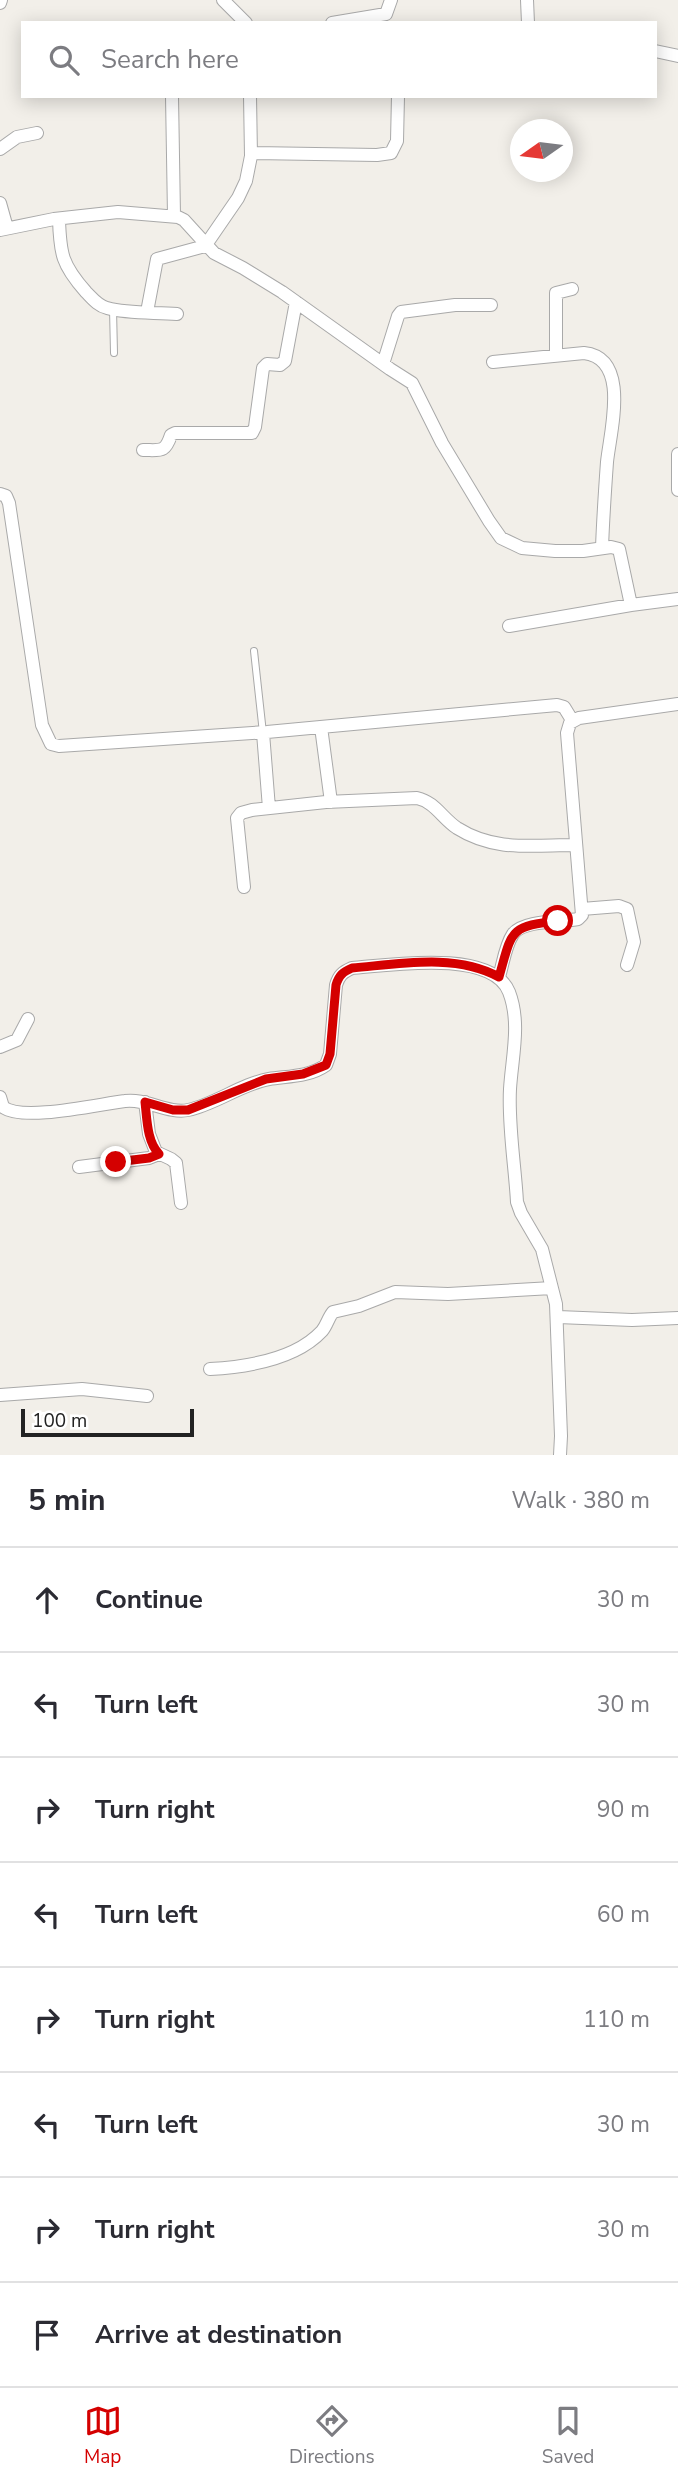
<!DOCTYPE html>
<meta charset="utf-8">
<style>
body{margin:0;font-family:"Nunito Sans",sans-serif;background:#f2f2f3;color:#2b2b33}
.compass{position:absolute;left:510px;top:119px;width:63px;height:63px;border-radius:50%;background:#fff;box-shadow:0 4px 18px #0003;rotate:256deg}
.scale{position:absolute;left:21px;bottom:18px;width:173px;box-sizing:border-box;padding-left:7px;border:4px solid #222;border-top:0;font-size:19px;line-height:24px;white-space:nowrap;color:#222;-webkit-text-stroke:5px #fff;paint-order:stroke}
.stop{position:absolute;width:21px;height:21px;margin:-16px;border:5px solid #d40000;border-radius:50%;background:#fff}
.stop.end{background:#d40000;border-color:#fff;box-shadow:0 2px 7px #0008}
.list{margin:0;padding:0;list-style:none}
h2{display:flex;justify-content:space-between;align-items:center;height:91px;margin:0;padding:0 28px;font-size:30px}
h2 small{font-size:23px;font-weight:400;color:#7c7c81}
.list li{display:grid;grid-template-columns:46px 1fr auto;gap:21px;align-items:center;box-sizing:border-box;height:105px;padding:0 28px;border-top:2px solid #e1e1e2}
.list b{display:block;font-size:26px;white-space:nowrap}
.list em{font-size:23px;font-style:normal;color:#7c7c81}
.icon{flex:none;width:38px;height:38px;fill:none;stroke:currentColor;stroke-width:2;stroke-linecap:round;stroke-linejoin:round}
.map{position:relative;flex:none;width:678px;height:1455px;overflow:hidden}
.search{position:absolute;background:#fff;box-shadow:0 4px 18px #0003;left:21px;right:21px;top:21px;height:77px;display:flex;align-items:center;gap:18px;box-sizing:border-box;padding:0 24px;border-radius:0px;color:#7c7c81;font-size:26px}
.sheet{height:931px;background:#fff}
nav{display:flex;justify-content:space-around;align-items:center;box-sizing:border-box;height:98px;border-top:2px solid #e1e1e2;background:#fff;font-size:19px;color:#7c7c81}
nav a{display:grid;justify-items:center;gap:4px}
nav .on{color:#d40000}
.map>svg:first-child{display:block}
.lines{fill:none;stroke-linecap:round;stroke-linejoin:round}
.service-casing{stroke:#a9a9a9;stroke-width:8}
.minor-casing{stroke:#a9a9a9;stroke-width:14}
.service{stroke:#fff;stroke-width:6}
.minor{stroke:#fff;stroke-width:12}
.route{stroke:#d40000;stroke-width:9}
</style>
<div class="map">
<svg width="678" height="1455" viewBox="0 0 678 1455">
<rect width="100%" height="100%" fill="#f2efe9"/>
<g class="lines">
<g class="service-casing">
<path id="service" d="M 113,309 L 114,353
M 254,651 L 263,733"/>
</g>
<g class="minor-casing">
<path id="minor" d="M 223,0 L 246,23
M 527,0 L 528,23
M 0,3 L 1,0
M 332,23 L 386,14 L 391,0
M 655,51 L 678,56
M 172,96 L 174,216
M 0,149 L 17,137 L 37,133
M 251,153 L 377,155 L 391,153 L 397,141 L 398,96
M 0,203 L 7,228
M 59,219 C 60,254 62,265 86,292 C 92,298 98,306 107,308 C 129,314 155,312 177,314
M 0,230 L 54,219 L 118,212 L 178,217 L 184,220 L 214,253 L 243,268 L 282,292 L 390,369 L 412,383 L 442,443 L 489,521 L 501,538 L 522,548 L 555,551 L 583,551 L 611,547 L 619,549 L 631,605
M 147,312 L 157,259 L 205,246 L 238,198 L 246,181 L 251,156 L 250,96
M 556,355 L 556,293 L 572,289
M 493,362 L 584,353 C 631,358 610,432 607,462 C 605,490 603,519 602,548
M 383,364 L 398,316 L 401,312 L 455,305 L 491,305
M 143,450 C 161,450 165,453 171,435 L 175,433 L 252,433 L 255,427 L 263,368 L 267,364 L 280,365 L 285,361 L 296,302
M 678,454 L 678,490
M 0,494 L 6,496 L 9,503 L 42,725 L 51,744 L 59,746 L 267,732 L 557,705 L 564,707 L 572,720
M 509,626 L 631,605 L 678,599
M 321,727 L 331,802
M 263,733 L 269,808
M 244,887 L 237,818 L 241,813 L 252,810 L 326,802 L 417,798 C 435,802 442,818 457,828 C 495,852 532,845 576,845
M 582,909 L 619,906 L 627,909 L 634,942 L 627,965
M 499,977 C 503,964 505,946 513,934 C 523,920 561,922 578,919 L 582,915 L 567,733 L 570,723 L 579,718 L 678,704
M 0,1047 L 17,1040 L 28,1019
M 0,1097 L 3,1107 C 23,1122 99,1104 125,1101 C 146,1098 168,1114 188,1110 C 216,1104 241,1084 269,1079 C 288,1076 309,1077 326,1065 L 330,1054 L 336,985 C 339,975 343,972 352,968 C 390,965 492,949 509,992 C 521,1023 512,1057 510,1089 C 508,1126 515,1165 517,1202 L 521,1213 L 542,1249 L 556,1304 L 561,1436 L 560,1455
M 145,1102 L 149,1134 L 156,1152 L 171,1159 L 176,1163 L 181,1203
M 79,1167 L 149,1158 L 159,1154
M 558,1317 L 632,1320 L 678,1318
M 210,1369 C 246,1367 296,1359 322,1331 C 327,1325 328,1318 333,1312 L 359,1306 L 395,1292 L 448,1294 L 552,1288
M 0,1395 L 82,1389 L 147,1396"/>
</g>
<use href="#service" class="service"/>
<use href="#minor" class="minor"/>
</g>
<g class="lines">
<path class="route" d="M 116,1162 L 149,1158 L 159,1154 C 147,1142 147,1119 145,1102 L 173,1110 L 188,1110 L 266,1079 L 303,1074 L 326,1065 L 330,1054 L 336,985 C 339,975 343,972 352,968 C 399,964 456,953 499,977 C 512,932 508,926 558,921"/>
</g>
</svg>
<svg class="compass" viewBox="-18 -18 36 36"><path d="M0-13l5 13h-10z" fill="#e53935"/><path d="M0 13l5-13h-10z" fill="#7c7c81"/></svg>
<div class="scale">100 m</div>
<div class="stop" style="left:558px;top:921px"></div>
<div class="stop end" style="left:116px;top:1162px"></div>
<div class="search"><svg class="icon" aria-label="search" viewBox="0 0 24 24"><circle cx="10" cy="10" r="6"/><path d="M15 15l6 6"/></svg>Search here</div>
</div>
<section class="sheet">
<h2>5 min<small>Walk · 380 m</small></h2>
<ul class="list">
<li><svg class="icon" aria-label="ahead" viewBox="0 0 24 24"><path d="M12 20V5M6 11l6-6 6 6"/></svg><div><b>Continue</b></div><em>30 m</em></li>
<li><svg class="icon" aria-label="left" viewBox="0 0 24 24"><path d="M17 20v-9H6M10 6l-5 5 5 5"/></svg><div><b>Turn left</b></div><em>30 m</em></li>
<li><svg class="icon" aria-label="right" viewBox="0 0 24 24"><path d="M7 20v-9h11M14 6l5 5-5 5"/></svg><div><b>Turn right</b></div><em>90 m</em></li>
<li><svg class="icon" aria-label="left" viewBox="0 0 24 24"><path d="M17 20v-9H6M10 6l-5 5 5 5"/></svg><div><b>Turn left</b></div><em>60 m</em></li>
<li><svg class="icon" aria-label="right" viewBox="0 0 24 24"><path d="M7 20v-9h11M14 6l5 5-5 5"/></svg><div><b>Turn right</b></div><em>110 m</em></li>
<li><svg class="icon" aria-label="left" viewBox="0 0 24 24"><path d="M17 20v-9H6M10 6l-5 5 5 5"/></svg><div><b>Turn left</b></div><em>30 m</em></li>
<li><svg class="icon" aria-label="right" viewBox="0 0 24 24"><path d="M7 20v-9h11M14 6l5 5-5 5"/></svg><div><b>Turn right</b></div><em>30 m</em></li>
<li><svg class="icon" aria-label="arrive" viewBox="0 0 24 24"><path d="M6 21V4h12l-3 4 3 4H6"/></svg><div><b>Arrive at destination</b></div></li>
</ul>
</section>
<nav>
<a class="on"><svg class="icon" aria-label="map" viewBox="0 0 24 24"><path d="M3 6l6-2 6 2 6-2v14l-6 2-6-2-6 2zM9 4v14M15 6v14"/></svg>Map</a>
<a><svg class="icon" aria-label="directions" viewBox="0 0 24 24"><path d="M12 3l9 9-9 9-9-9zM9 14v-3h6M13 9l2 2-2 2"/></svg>Directions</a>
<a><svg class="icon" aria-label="saved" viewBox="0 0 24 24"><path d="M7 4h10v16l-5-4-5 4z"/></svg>Saved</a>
</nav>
